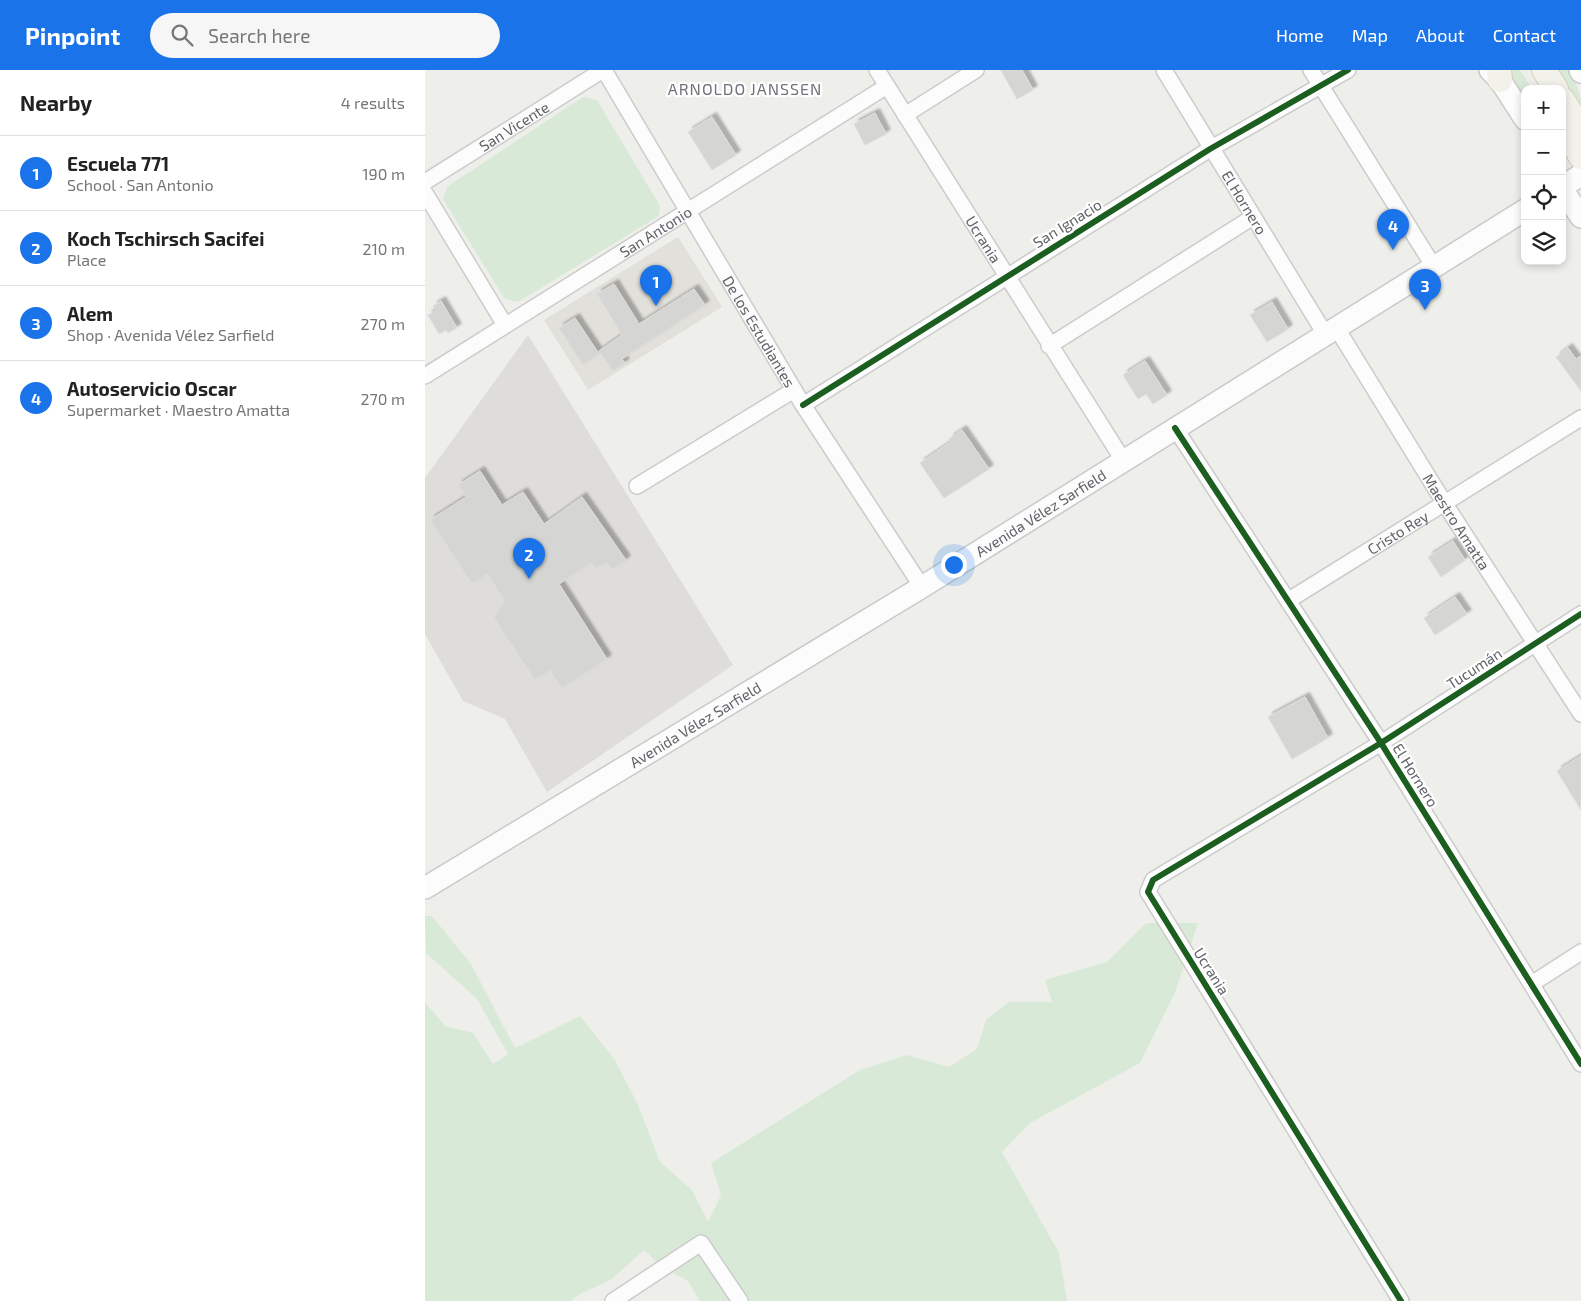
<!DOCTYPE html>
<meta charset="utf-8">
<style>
body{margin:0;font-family:"Exo 2",sans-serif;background:#f6f6f6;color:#222}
.controls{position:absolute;right:15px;top:15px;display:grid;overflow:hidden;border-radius:10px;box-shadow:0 2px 8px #0003}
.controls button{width:45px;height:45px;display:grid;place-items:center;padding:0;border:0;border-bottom:1px solid #e0e0e0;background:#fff;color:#222;font:25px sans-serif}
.you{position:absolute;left:528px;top:494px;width:18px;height:18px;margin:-12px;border:4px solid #fff;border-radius:50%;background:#1a73e8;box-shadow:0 0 0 8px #1a73e833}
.badge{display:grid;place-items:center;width:32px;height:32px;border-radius:50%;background:#1a73e8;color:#fff;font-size:16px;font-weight:700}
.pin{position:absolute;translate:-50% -41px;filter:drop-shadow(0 1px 2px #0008)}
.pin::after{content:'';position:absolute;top:26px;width:18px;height:15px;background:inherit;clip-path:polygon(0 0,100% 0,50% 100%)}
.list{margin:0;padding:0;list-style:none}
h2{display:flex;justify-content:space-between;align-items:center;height:65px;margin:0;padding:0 20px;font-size:21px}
h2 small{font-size:16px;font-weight:400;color:#767676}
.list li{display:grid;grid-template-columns:32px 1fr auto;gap:15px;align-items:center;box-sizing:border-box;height:75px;padding:0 20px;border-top:1px solid #e0e0e0}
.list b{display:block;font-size:19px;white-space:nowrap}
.list p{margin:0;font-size:16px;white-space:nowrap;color:#767676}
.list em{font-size:16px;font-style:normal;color:#767676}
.icon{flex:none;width:28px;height:28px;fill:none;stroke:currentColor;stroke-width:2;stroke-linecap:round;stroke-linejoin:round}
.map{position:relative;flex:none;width:1156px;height:1231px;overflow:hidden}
header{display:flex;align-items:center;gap:30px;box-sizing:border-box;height:70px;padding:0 25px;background:#1a73e8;color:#fff}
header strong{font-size:24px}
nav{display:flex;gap:28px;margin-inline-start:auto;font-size:18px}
.search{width:350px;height:45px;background:#f6f6f6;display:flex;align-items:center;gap:12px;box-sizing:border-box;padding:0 18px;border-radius:28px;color:#767676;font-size:19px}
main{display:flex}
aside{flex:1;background:#fff}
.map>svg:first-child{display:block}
.industrial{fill:#deddda}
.education{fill:#e1e0da}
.green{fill:#d8ead7}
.building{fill:#d5d5d3;stroke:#deddd9;filter:url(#shadow)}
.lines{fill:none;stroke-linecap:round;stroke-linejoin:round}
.minor-casing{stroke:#cbcccb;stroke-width:18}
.secondary-casing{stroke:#cacaca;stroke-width:24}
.primary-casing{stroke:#d4ceba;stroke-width:26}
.minor{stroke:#fcfcfc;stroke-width:15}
.secondary{stroke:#fcfcfc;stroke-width:21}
.primary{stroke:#f3f2ea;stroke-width:24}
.cycleway-casing{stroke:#fff;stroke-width:9}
.cycleway{stroke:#1b5e20;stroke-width:6}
.labels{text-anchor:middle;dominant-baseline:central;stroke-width:4.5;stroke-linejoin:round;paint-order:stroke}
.street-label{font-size:15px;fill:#5f6267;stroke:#fff}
.neighbourhood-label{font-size:16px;letter-spacing:1px;fill:#707479;stroke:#fff}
</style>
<header>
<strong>Pinpoint</strong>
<div class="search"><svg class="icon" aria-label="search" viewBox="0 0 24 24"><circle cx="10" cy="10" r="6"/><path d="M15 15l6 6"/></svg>Search here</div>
<nav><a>Home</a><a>Map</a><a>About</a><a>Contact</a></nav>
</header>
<main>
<aside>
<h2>Nearby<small>4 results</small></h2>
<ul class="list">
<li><span class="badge">1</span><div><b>Escuela 771</b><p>School · San Antonio</p></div><em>190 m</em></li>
<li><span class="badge">2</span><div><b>Koch Tschirsch Sacifei</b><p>Place</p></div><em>210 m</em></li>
<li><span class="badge">3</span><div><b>Alem</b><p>Shop · Avenida Vélez Sarfield</p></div><em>270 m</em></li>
<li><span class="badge">4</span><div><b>Autoservicio Oscar</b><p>Supermarket · Maestro Amatta</p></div><em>270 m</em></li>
</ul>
</aside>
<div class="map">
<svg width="1156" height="1231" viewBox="0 0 1156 1231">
<defs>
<filter id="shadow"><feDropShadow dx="4.5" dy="-4.5" stdDeviation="1" flood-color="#0004"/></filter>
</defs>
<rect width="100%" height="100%" fill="#eeeeea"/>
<path class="industrial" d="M 103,265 L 308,595 L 122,722 L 80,649 L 38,631 L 0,564 L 0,408 Z"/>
<path class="education" d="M 253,167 L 297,237 L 163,320 L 119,250 Z"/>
<path class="green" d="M 1083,0 L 1095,0 L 1107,19 L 1100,19 L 1100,28 Z
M 1126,0 L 1147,0 L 1156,29 L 1156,48 Z
M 158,27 L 172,30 L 235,136 L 234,146 L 93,232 L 79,228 L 18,129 L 23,116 Z
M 0,846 L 7,846 L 46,894 L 90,978 L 155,946 L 190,990 L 213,1035 L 235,1092 L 267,1120 L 283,1152 L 296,1125 L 286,1093 L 435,1000 L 482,985 L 524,997 L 552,979 L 561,950 L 584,932 L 627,932 L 620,910 L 682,892 L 721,853 L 773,853 L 750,923 L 715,993 L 605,1053 L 577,1082 L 634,1183 L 642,1231 L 275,1231 L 263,1211 L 236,1196 L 219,1180 L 187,1209 L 153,1225 L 146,1231 L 0,1231 L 0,932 L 20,956 L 48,963 L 68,994 L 83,984 L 52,929 L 1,883 Z"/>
<path class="building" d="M 576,0 L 597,0 L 608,20 L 592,29 Z
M 450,43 L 461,64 L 440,75 L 429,54 Z
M 287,47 L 311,85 L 287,100 L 263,62 Z
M 189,214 L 214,254 L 269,219 L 280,235 L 197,289 L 200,293 L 188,301 L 174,281 L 197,265 L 172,224 Z
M 16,231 L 32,258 L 23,263 L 21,260 L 14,264 L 3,245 L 11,241 L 8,236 Z
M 847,232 L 863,259 L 842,272 L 825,245 Z
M 150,248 L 174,284 L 158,295 L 134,258 Z
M 1143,278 L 1151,289 L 1156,286 L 1156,321 L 1131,287 Z
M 720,291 L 742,325 L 728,334 L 721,324 L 713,329 L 698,305 Z
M 537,360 L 564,399 L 519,428 L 495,393 L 526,372 L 524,369 Z
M 55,401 L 77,435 L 98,422 L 119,454 L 157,427 L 201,490 L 187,500 L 181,492 L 171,499 L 166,493 L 134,514 L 182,589 L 137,618 L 125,600 L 110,610 L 69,548 L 80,531 L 62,504 L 47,514 L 5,450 L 41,427 L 33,415 Z
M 1028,471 L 1040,490 L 1016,507 L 1003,487 Z
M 1030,527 L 1042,544 L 1010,565 L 999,548 Z
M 880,627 L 903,668 L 867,689 L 843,647 Z
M 1156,686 L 1156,740 L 1132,701 Z"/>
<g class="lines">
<g class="minor-casing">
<g id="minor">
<path id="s1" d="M 179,0 L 378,335 L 497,517"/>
<path id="s2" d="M 452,0 L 698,390"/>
<path id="s3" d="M 739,0 L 900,264"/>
<path d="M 886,0 L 1009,197"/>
<path d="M 480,45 L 551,0"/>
<path id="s4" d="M 0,112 L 178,0"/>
<path d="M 0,123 L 80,255"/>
<path id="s5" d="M 911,257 L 1020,434 L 1156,644"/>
<path d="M 624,276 L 828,147"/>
<path id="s6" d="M 0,306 L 462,16"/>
<path d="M 378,335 L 785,79 L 923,0"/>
<path d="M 750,358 L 956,673 L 1156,994"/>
<path d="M 212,416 L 369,320"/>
<path id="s7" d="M 864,530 L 1156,348"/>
<path d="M 1108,913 L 1156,882"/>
<path d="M 188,1231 L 276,1173 L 315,1231"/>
<path d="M 976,1231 L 723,822 L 728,810 L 956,673 L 1156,544"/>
</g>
</g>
<g class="secondary-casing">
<g id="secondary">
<path d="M 1065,0 L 1075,10 L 1100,49"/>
<path d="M 1155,0 L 1156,2"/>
<path d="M 1137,117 L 1156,105"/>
<path d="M 1137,119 L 1156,147"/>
<path id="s8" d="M 0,818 L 497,517 L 1100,140"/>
</g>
</g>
<g class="primary-casing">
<path id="primary" d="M 1074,0 L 1075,10
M 1119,0 L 1131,19
M 1137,29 L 1156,59
M 1137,56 L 1156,87"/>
</g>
<use href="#minor" class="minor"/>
<use href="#secondary" class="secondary"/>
<use href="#primary" class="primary"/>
<g class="cycleway-casing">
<path id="cycleway" d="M 378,335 L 785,79 L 923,0
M 750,358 L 956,673 L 1156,994
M 976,1231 L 723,822 L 728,810 L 956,673 L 1156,544"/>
</g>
<use href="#cycleway" class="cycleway"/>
</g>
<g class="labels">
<g class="street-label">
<text stroke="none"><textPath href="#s4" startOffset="105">San Vicente</textPath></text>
<text stroke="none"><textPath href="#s3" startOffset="155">El Hornero</textPath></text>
<text transform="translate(642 153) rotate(-32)">San Ignacio</text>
<text stroke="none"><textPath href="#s6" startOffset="272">San Antonio</textPath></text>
<text stroke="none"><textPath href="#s2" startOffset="200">Ucrania</textPath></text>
<text stroke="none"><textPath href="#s1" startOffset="304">De los Estudiantes</textPath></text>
<text stroke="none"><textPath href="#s8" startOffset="721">Avenida Vélez Sarfield</textPath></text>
<text stroke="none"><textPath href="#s5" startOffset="229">Maestro Amatta</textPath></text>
<text stroke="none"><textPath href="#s7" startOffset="128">Cristo Rey</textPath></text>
<text transform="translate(1049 598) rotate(-33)">Tucumán</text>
<text stroke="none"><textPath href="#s8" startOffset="316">Avenida Vélez Sarfield</textPath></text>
<text transform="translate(991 705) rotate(58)">El Hornero</text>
<text transform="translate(787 901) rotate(58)">Ucrania</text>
</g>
<g class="neighbourhood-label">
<text x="320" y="18">ARNOLDO JANSSEN</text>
</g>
</g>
</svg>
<div class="controls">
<button>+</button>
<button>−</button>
<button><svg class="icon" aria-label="locate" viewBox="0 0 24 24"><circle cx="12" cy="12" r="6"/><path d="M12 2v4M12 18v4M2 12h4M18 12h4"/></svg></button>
<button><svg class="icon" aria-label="layers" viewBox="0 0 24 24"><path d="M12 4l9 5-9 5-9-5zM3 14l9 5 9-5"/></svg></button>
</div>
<div class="you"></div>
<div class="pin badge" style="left:231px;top:236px">1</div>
<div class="pin badge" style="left:104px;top:509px">2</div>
<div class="pin badge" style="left:1000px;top:240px">3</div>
<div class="pin badge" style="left:968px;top:180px">4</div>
</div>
</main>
